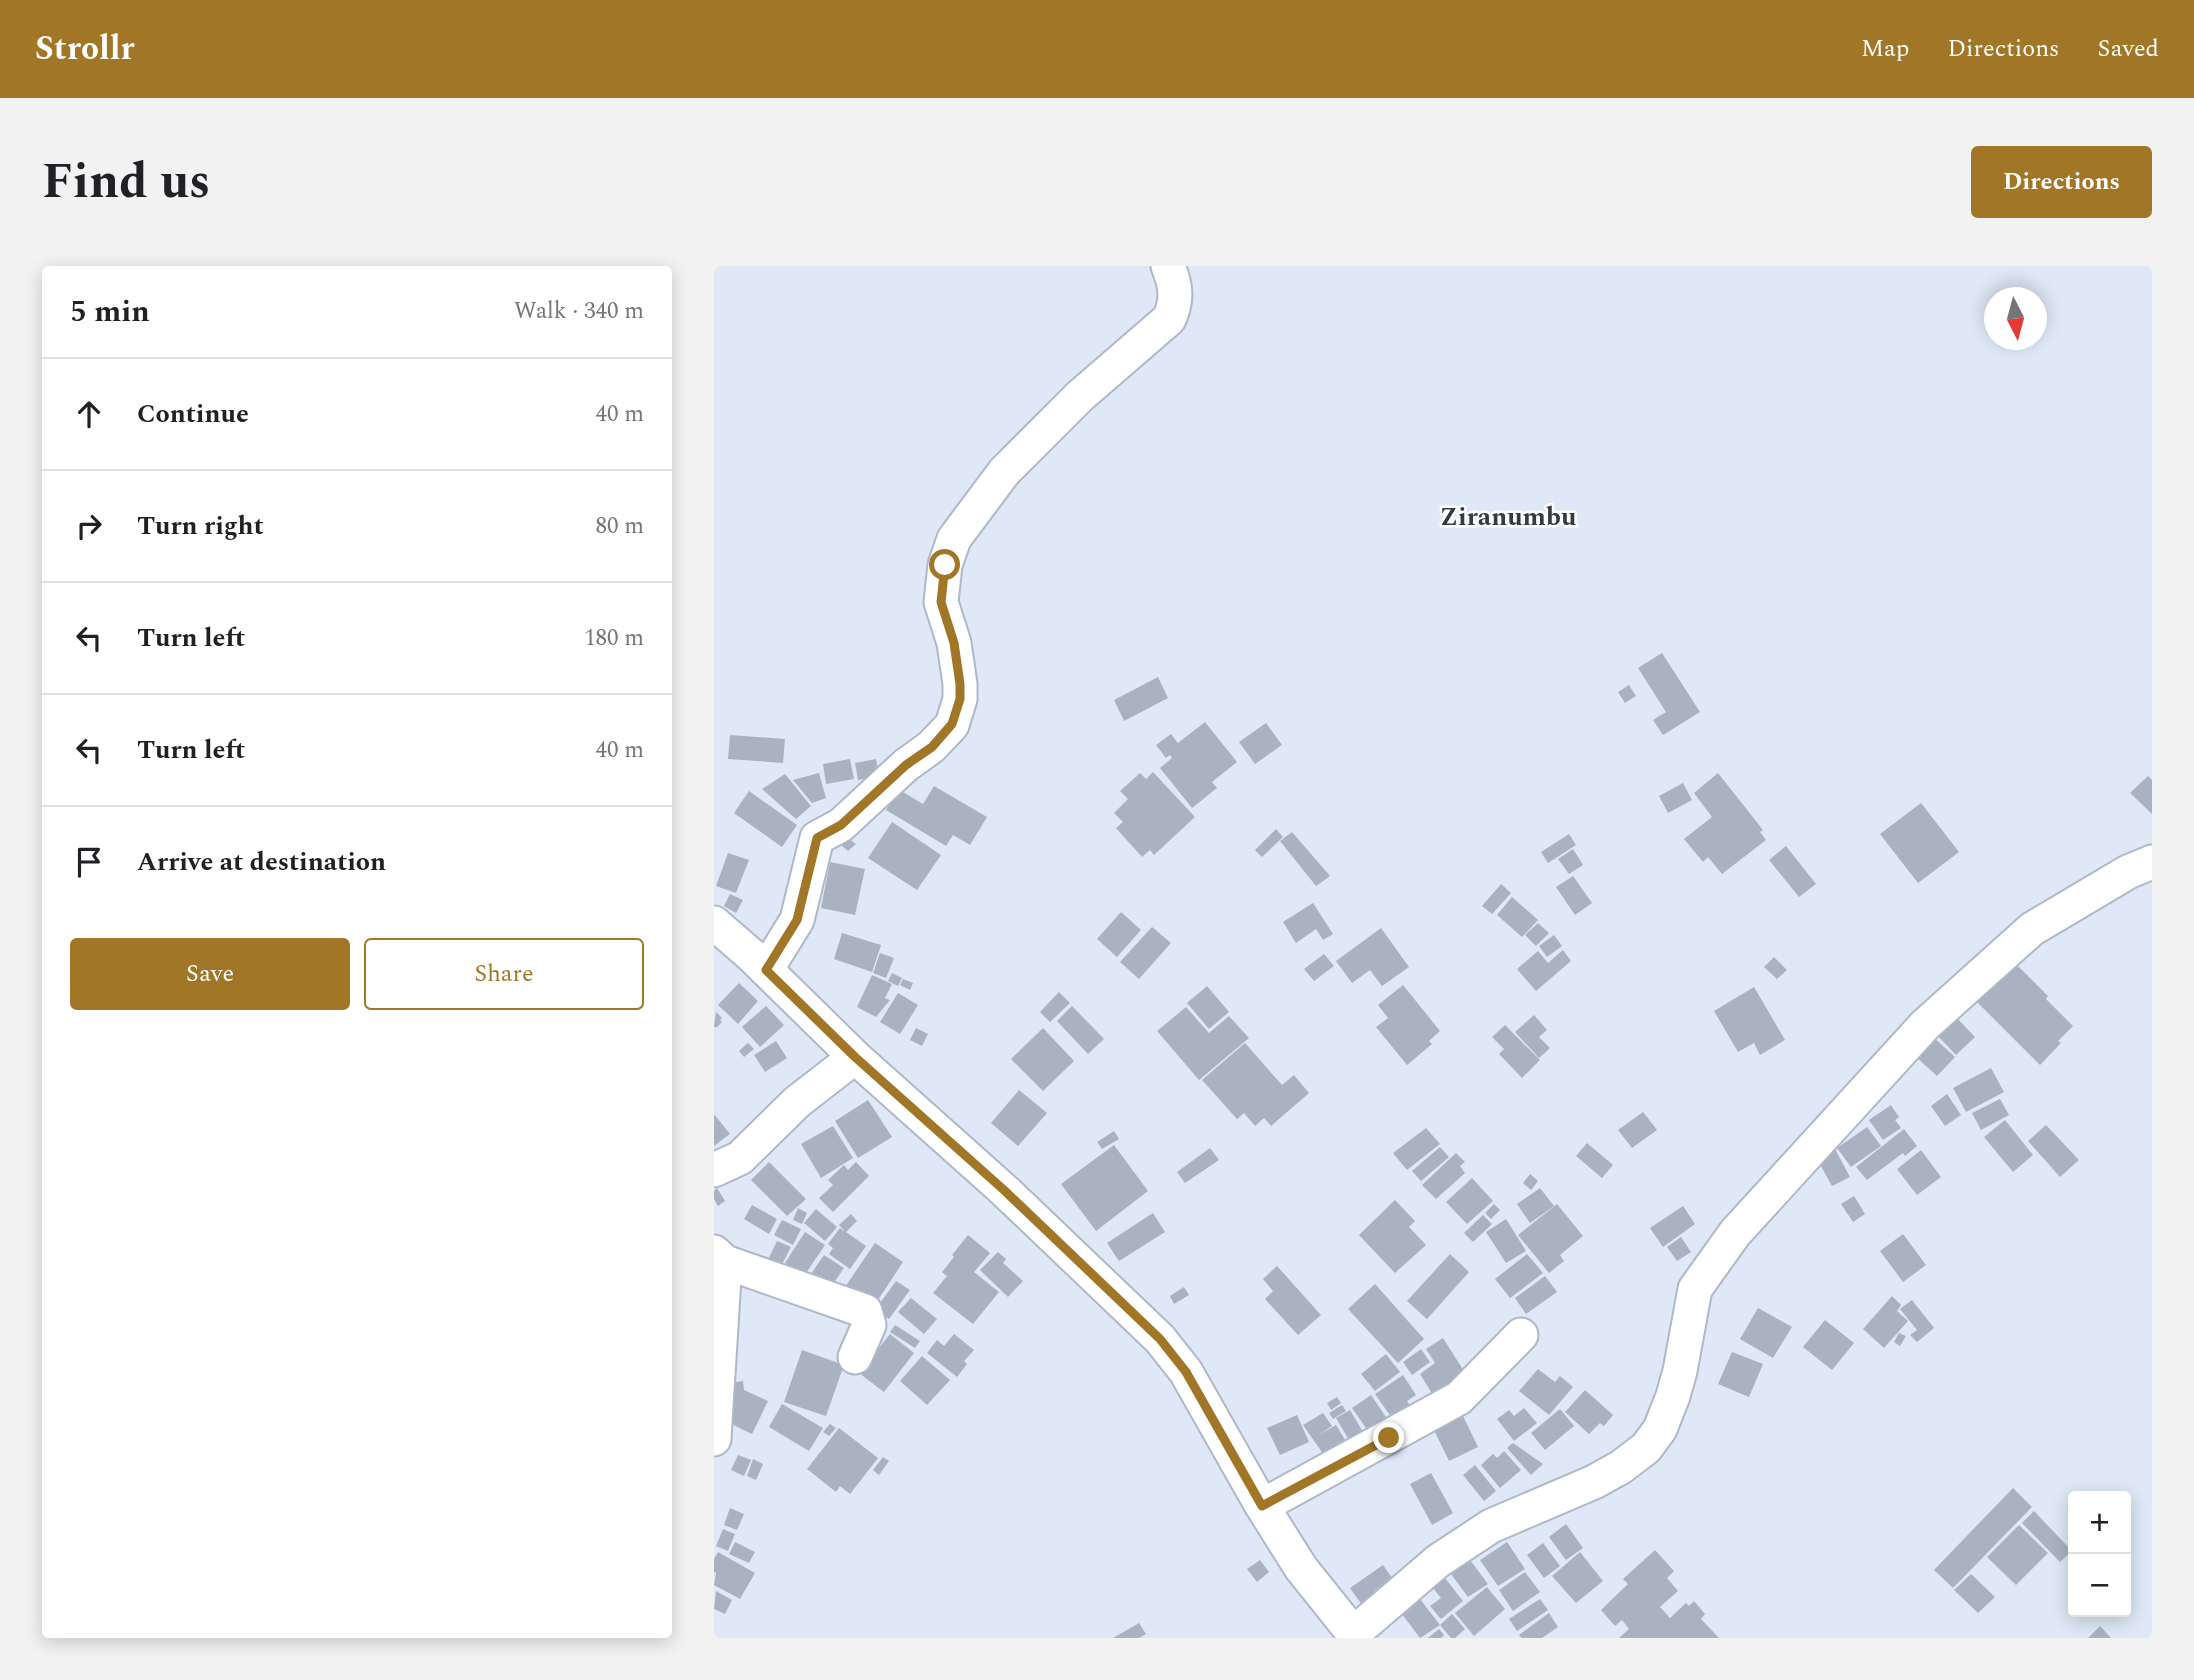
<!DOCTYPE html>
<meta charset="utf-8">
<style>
body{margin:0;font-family:Spectral,serif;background:#f2f2f2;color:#202124}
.controls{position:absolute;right:21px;bottom:21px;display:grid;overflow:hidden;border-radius:7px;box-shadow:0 4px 18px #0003}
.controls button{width:63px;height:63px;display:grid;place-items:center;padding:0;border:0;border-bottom:2px solid #e0e0e0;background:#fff;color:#202124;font:35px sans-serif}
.compass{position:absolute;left:1270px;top:21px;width:63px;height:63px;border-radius:50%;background:#fff;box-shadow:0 4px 18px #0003;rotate:174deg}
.stop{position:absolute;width:21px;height:21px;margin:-16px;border:5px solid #a27627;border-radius:50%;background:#fff}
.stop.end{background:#a27627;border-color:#fff;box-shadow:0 2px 7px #0008}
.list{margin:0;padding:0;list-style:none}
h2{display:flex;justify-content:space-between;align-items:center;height:91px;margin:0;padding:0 28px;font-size:30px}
h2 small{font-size:23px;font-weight:400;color:#757577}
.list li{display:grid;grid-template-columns:46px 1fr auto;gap:21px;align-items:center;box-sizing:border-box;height:112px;padding:0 28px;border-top:2px solid #e0e0e0}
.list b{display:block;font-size:26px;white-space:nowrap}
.list em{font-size:23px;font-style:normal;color:#757577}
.actions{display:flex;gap:14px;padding:21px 28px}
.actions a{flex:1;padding:16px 0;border:2px solid #a27627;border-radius:7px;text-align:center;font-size:24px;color:#a27627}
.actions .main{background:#a27627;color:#fff}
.icon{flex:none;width:38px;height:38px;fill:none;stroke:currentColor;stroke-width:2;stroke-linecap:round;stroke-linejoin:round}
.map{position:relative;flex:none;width:1438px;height:1372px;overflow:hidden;border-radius:7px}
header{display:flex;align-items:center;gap:42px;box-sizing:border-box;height:98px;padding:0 35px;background:#a27627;color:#fff}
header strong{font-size:33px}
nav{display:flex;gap:38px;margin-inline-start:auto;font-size:24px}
.intro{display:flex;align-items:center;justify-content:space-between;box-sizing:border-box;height:168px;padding:0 42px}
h1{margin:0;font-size:49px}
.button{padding:18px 32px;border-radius:7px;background:#a27627;color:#fff;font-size:24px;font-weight:700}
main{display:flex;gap:42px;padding:0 42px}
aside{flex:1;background:#fff;border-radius:7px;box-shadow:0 4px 18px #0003}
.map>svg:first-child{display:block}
.building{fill:#a9b2c0}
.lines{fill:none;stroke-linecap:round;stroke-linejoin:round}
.minor-casing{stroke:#aeb8c6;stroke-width:37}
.minor{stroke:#fff;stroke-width:33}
.route{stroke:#a27627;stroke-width:9}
.labels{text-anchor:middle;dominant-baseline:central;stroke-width:5;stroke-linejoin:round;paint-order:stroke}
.quarter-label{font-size:26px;font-weight:bold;fill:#363a40;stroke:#fff}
</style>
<header>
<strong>Strollr</strong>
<nav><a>Map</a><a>Directions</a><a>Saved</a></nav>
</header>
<div class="intro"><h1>Find us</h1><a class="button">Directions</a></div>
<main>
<aside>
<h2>5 min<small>Walk · 340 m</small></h2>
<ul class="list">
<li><svg class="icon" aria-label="ahead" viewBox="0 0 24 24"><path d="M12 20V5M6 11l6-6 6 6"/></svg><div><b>Continue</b></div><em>40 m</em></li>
<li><svg class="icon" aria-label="right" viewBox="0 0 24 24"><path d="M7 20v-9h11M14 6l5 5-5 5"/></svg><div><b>Turn right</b></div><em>80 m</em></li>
<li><svg class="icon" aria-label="left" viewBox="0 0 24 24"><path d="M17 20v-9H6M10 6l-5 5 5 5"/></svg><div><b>Turn left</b></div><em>180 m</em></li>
<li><svg class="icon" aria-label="left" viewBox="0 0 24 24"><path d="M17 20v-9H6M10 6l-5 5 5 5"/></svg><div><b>Turn left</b></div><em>40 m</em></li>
<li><svg class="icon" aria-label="arrive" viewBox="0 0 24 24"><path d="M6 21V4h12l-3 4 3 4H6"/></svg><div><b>Arrive at destination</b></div></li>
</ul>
<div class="actions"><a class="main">Save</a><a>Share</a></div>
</aside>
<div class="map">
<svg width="1438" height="1372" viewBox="0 0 1438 1372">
<rect width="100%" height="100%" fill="#dee8f6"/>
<path class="building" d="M 948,387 L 986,446 L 949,469 L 939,454 L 952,446 L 924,402 Z
M 444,411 L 454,432 L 410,455 L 400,434 Z
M 915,419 L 922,430 L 911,437 L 904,426 Z
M 491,456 L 523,496 L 498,516 L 503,522 L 478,542 L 446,502 L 458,492 L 456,489 L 452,492 L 442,479 L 457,468 L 464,477 Z
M 552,457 L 568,479 L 541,498 L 525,476 Z
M 16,469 L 71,473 L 69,497 L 14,493 Z
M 136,493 L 140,513 L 112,518 L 109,498 Z
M 162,493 L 165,510 L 144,514 L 141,497 Z
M 439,506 L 481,551 L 440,589 L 436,584 L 428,591 L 402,562 L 409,556 L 400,547 L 414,533 L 406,525 L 426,507 L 432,513 Z
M 105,507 L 112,532 L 98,537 L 79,514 Z
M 1004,507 L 1049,564 L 1046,566 L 1052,574 L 1008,608 L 994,591 L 989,596 L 970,573 L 998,551 L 980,527 Z
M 71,508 L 97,540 L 82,553 L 48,523 Z
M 1434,510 L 1438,514 L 1438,548 L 1416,527 Z
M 969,517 L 978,534 L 954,547 L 945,530 Z
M 220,520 L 273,551 L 256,579 L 239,569 L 232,580 L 172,544 L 184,523 L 209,538 Z
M 35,525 L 83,559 L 68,581 L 20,547 Z
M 1207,537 L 1245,586 L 1204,617 L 1166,568 Z
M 178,556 L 227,589 L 203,624 L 154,592 Z
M 562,563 L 569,571 L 548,591 L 541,584 Z
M 578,566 L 616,610 L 602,620 L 566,575 Z
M 855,568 L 862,579 L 834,597 L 827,586 Z
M 134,572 L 142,578 L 134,585 L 128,580 Z
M 1072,580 L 1102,618 L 1085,631 L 1055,594 Z
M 859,583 L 869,599 L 855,608 L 844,593 Z
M 14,587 L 35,594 L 22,627 L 2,620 Z
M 116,596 L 151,603 L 141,649 L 107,642 Z
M 859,610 L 878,637 L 861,649 L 842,621 Z
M 787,618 L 797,627 L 778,648 L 768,640 Z
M 16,628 L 29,634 L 22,647 L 10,640 Z
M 798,631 L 824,654 L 808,671 L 783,649 Z
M 599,637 L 619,668 L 609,674 L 602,663 L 582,677 L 569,656 Z
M 407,646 L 427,664 L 403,691 L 383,673 Z
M 824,657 L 835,667 L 822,680 L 811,669 Z
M 438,661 L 457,677 L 425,713 L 406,696 Z
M 667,662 L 695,701 L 668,720 L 656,704 L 638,717 L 622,695 Z
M 128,667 L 167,679 L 158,706 L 120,693 Z
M 840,669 L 848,680 L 833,691 L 825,680 Z
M 849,684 L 857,695 L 822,725 L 803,703 L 824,685 L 834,697 Z
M 166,687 L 180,692 L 172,712 L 159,707 Z
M 610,688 L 620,700 L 600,715 L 590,703 Z
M 1060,691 L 1073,704 L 1063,713 L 1050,701 Z
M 1300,696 L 1334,730 L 1332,733 L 1359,760 L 1344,775 L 1347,777 L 1326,799 L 1261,734 Z
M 178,707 L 188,712 L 184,720 L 174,715 Z
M 158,709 L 178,718 L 171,732 L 176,734 L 162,751 L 143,741 Z
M 189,713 L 199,717 L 196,724 L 186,719 Z
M 25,717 L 44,735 L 24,758 L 4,739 Z
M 689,719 L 726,765 L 715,775 L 718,778 L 693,799 L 662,761 L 674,752 L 664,739 Z
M 493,720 L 515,746 L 495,763 L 473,737 Z
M 1040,721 L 1071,774 L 1046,789 L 1040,777 L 1024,786 L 1000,745 Z
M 345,726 L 356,737 L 336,756 L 326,746 Z
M 184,727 L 204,739 L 186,768 L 166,756 Z
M 52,740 L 70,759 L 46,781 L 28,761 Z
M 358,740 L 390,773 L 374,788 L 343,755 Z
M 472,741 L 495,767 L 515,750 L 535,772 L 485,814 L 443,765 Z
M 2,746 L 8,752 L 6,754 L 8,756 L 2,762 L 0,760 Z
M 820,749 L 833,764 L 825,771 L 836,782 L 825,792 L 801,766 Z
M 1240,749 L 1261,771 L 1242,789 L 1221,767 Z
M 791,759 L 826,794 L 808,812 L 785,788 L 790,783 L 778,771 Z
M 202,762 L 214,768 L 208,780 L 196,774 Z
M 329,762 L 360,795 L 329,825 L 297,793 Z
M 1218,770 L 1241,791 L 1223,810 L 1200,789 Z
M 62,775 L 73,792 L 51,806 L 40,789 Z
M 34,777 L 40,783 L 30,791 L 25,785 Z
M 531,777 L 568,819 L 580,809 L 595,827 L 557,860 L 550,852 L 541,860 L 530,847 L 523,853 L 488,814 Z
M 1277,802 L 1290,826 L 1252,846 L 1239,822 Z
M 305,824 L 333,847 L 304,880 L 277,857 Z
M 1233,828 L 1247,849 L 1231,860 L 1217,840 Z
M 1286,833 L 1295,849 L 1267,864 L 1258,847 Z
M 154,834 L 178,871 L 144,892 L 121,855 Z
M 1177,839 L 1185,851 L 1181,854 L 1187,862 L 1169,874 L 1155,854 Z
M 929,846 L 943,864 L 918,882 L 904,864 Z
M 0,848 L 16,868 L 0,880 Z
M 1291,854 L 1319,889 L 1299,906 L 1270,871 Z
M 1332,859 L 1365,894 L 1346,911 L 1314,875 Z
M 119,860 L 139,892 L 107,912 L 87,878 Z
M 1153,861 L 1167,880 L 1137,901 L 1123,882 Z
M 712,862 L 726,878 L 693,904 L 679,887 Z
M 1190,863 L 1203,880 L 1191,890 L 1189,887 L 1153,914 L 1142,901 Z
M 400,865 L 405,873 L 388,883 L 383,876 Z
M 873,877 L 899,899 L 888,912 L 862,890 Z
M 400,879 L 434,925 L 382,965 L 347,918 Z
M 726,881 L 735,891 L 707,915 L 698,905 Z
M 496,882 L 505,894 L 471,917 L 463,906 Z
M 1121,883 L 1136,911 L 1118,920 L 1103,893 Z
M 1207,884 L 1227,911 L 1203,929 L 1183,903 Z
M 742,887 L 751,896 L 746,900 L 751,907 L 722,933 L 708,919 Z
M 55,896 L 92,933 L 73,950 L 37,914 Z
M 142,896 L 155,910 L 119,946 L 105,932 L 119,919 L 114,914 L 130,899 L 134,904 Z
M 816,908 L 824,915 L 817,924 L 809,917 Z
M 758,912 L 779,935 L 753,958 L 732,936 Z
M 3,922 L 11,935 L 4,940 L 0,933 L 0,925 Z
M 826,922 L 840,940 L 816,957 L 803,938 Z
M 1140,930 L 1151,948 L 1139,956 L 1127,938 Z
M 681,934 L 701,955 L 695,961 L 712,979 L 681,1007 L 645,969 Z
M 780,938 L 786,944 L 777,953 L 771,947 Z
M 843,938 L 869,970 L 846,989 L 850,995 L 835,1007 L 804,969 Z
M 38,939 L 63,953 L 55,968 L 30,953 Z
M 969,940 L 981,958 L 949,981 L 936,962 Z
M 84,942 L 93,947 L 88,958 L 79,954 Z
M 102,943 L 123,961 L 111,975 L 90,957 Z
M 439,947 L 451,966 L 405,995 L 393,977 Z
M 137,948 L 143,955 L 132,966 L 152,980 L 136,1003 L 115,988 L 119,982 L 114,978 L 126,962 L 132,966 L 125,959 Z
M 769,949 L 778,958 L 759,976 L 750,967 Z
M 792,953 L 812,985 L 792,997 L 772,966 Z
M 68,954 L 87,963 L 79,979 L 60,969 Z
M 91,966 L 111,979 L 90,1010 L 71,997 Z
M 1189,968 L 1212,999 L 1189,1016 L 1166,985 Z
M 254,969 L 276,987 L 260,1006 L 285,1026 L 259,1058 L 219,1027 L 233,1010 L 228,1006 L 240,991 L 238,989 Z
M 967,971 L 977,986 L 963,995 L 953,981 Z
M 63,975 L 77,981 L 66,1002 L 53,996 Z
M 161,977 L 189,996 L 158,1043 L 129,1024 Z
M 284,986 L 292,993 L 289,997 L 309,1015 L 294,1031 L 266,1004 Z
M 736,988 L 755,1006 L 713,1053 L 693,1035 Z
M 813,988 L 829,1007 L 796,1032 L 781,1013 Z
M 110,989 L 130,1002 L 117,1021 L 97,1008 Z
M 563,1000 L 607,1049 L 584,1069 L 551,1033 L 559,1025 L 549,1013 Z
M 831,1010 L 843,1026 L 812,1048 L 801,1032 Z
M 182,1015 L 196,1024 L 175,1053 L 161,1044 Z
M 661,1018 L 710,1073 L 684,1097 L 634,1043 Z
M 470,1021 L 475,1029 L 460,1038 L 456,1030 Z
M 1178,1030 L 1187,1039 L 1183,1045 L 1194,1055 L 1170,1082 L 1149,1063 Z
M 197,1032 L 223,1053 L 210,1068 L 184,1046 Z
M 1198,1034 L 1220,1062 L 1203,1076 L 1196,1069 L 1203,1064 L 1186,1043 Z
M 1044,1042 L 1078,1061 L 1059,1092 L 1026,1073 Z
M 1111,1054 L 1140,1077 L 1118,1104 L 1089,1081 Z
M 181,1059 L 206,1075 L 201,1082 L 176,1066 Z
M 1185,1067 L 1192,1070 L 1186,1080 L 1180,1076 Z
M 176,1068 L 200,1087 L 170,1126 L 145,1107 Z
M 240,1068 L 260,1084 L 250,1095 L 253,1098 L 243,1111 L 213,1087 L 223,1074 L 230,1080 Z
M 729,1072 L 755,1113 L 722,1134 L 706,1108 L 721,1097 L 712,1083 Z
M 707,1083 L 716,1096 L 698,1109 L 689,1096 Z
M 88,1084 L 130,1099 L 112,1150 L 70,1136 Z
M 1018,1086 L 1049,1098 L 1035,1131 L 1004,1118 Z
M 672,1088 L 686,1106 L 661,1125 L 647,1108 Z
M 208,1090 L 236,1114 L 213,1139 L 186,1115 Z
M 824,1103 L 841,1116 L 846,1110 L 859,1121 L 835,1149 L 805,1125 Z
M 689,1109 L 702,1129 L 693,1135 L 698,1143 L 680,1155 L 661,1128 Z
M 29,1115 L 30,1124 L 54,1135 L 38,1168 L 5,1152 L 15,1117 Z
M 871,1124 L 899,1149 L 890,1160 L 886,1157 L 875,1168 L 851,1146 Z
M 657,1129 L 678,1160 L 659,1172 L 638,1142 Z
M 623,1131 L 627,1137 L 617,1144 L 613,1137 Z
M 68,1138 L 109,1162 L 95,1185 L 55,1161 Z
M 628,1139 L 632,1145 L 619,1153 L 615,1147 Z
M 810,1142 L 823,1157 L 800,1175 L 783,1153 L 795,1144 L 800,1150 Z
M 846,1143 L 860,1160 L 831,1184 L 817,1167 Z
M 636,1144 L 653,1173 L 639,1181 L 622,1152 Z
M 609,1147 L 618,1160 L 605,1169 L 622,1159 L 636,1182 L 614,1195 L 589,1159 Z
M 583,1149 L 595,1176 L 566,1189 L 553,1162 Z
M 749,1150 L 764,1181 L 735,1195 L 720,1164 Z
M 116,1158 L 122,1162 L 115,1170 L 109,1166 Z
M 125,1162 L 164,1192 L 136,1228 L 126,1220 L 122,1226 L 93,1203 Z
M 799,1177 L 829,1198 L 817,1209 L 793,1182 Z
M 790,1185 L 807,1204 L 786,1222 L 767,1199 L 779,1188 L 783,1192 Z
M 24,1189 L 37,1194 L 30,1210 L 17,1204 Z
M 169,1191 L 175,1195 L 165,1209 L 159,1204 Z
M 39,1193 L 49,1198 L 42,1214 L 33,1210 Z
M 761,1199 L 782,1225 L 770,1235 L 749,1209 Z
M 717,1207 L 739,1247 L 718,1259 L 696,1218 Z
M 1299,1222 L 1318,1241 L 1239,1322 L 1220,1304 Z
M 16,1242 L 30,1248 L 23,1264 L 10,1259 Z
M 1320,1245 L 1358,1285 L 1346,1296 L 1308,1257 Z
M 852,1258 L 869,1282 L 852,1294 L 835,1271 Z
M 1305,1259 L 1334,1287 L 1302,1319 L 1273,1291 Z
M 9,1263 L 21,1268 L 14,1285 L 2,1280 Z
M 21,1276 L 41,1286 L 35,1297 L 15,1288 Z
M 793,1276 L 811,1303 L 784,1320 L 766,1294 Z
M 829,1277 L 846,1300 L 830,1312 L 813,1289 Z
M 941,1284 L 960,1305 L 953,1312 L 964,1325 L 946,1341 L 956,1352 L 972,1337 L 975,1340 L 980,1335 L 991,1348 L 987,1353 L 1005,1372 L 905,1372 L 915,1363 L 908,1354 L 901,1360 L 887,1344 L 914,1318 L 909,1313 Z
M 4,1286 L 41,1307 L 26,1333 L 0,1319 L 2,1307 L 0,1306 L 0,1293 Z
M 866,1286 L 889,1315 L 862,1337 L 838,1310 Z
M 546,1294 L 555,1306 L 543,1316 L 533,1303 Z
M 756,1294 L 774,1318 L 754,1331 L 737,1308 Z
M 669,1299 L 678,1312 L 661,1324 L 664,1328 L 648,1339 L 636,1322 Z
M 811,1306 L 826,1326 L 799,1345 L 785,1324 Z
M 1257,1308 L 1281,1331 L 1264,1347 L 1240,1324 Z
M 731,1312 L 749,1335 L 727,1353 L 716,1340 L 727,1332 L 719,1322 Z
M 773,1321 L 791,1343 L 760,1370 L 741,1347 Z
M 2,1325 L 18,1334 L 11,1348 L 0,1343 Z
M 706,1333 L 726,1359 L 738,1348 L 751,1363 L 741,1372 L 737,1372 L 726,1359 L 706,1372 L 688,1348 Z
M 826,1333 L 834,1344 L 803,1365 L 795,1353 Z
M 835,1347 L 844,1361 L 828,1372 L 808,1372 L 805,1369 Z
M 425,1357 L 432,1368 L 425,1372 L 399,1372 Z
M 1386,1360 L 1397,1372 L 1374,1372 Z
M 725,1363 L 730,1369 L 727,1372 L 714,1372 Z"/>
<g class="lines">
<g class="minor-casing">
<path id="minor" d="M 0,657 L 37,689 L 141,791 L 291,925 L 446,1073 L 472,1106 L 548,1240 L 587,1302 L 643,1372
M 52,704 L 83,654 L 103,572 L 127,559 L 192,499 L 217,481 L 238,459 L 246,433 L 246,418 L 240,377 L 227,336 L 231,299 L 240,273 L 290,206 L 366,130 L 455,53 C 464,34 462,19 454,0
M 0,904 L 26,892 L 83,836 L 141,791
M 0,986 L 11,996 L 0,1173
M 11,996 L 151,1045 L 155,1059 L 141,1091
M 548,1240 L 745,1132 L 807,1069
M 640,1367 L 724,1295 L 777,1260 L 880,1216 L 907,1201 L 932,1182 L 946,1163 L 959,1130 L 966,1105 L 981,1023 L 1021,967 L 1211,759 L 1318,663 L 1414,606 L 1438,596"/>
</g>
<use href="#minor" class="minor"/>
</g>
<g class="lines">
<path class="route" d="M 231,299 L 227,336 L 240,377 L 246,418 L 246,433 L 238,458 L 218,481 L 192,499 L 127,559 L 103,572 L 83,654 L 52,704 L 141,791 L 291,925 L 446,1073 L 472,1106 L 548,1240 L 675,1172"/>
</g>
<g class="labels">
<g class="quarter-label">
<text x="794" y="251">Ziranumbu</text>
</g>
</g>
</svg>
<div class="controls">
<button>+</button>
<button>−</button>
</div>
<svg class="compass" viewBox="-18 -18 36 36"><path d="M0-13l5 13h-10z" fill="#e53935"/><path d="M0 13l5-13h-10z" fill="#757577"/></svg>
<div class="stop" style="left:231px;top:299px"></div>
<div class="stop end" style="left:675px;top:1172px"></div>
</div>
</main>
